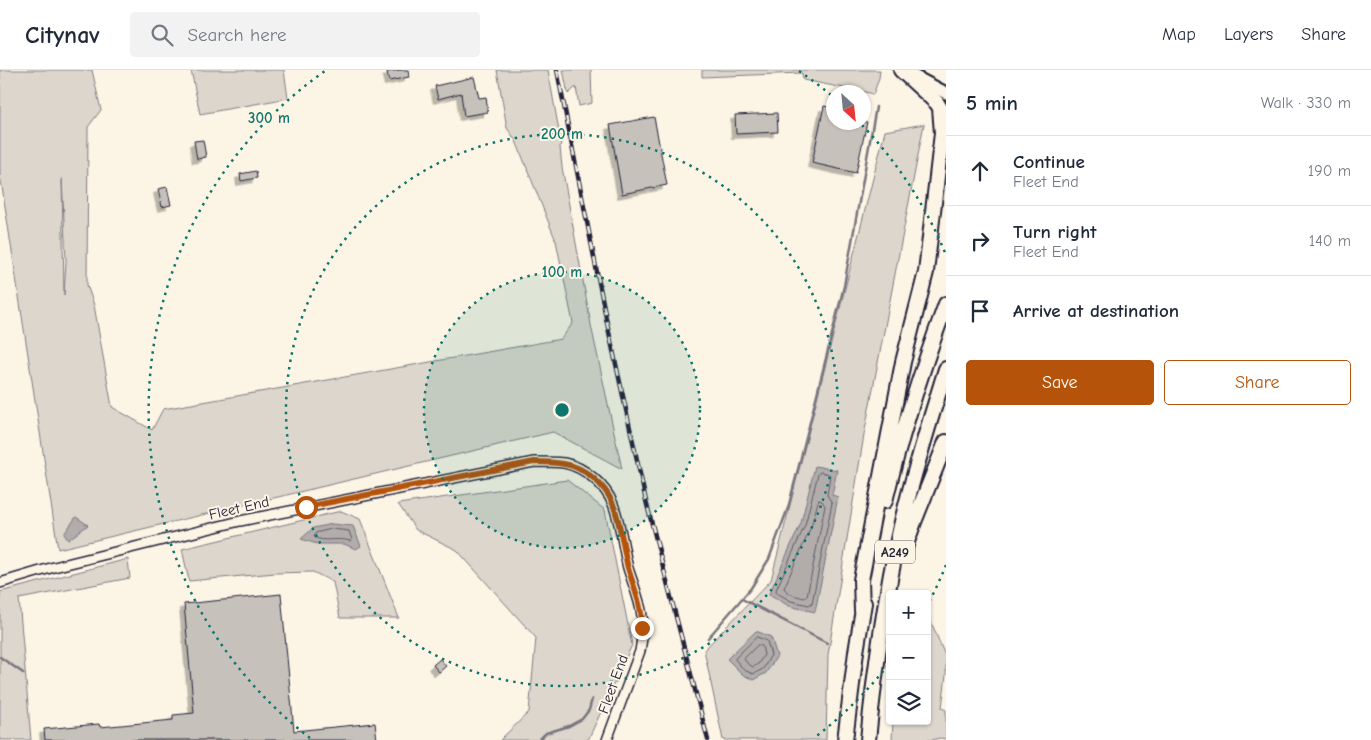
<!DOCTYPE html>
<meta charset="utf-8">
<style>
body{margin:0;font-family:"Comic Neue",sans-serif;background:#f2f2f3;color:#1f2937}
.controls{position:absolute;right:15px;bottom:15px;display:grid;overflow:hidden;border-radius:5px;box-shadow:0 1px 4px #0004}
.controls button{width:45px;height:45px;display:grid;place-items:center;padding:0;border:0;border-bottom:1px solid #e0e1e3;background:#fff;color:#1f2937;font:25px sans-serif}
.compass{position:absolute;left:826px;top:15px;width:45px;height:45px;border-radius:50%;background:#fff;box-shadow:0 1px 4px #0004;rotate:153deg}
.stop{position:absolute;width:15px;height:15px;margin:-11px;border:4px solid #b45309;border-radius:50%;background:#fff}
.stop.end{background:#b45309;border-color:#fff;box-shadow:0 1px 5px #0008}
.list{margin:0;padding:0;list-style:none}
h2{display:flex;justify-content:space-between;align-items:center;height:65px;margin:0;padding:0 20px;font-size:21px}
h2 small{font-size:16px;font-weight:400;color:#747a83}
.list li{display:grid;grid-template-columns:32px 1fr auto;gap:15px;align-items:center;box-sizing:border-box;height:70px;padding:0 20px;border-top:1px solid #e0e1e3}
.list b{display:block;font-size:19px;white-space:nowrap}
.list p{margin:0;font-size:16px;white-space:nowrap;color:#747a83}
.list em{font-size:16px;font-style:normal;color:#747a83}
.actions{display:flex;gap:10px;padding:15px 20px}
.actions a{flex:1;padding:11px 0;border:1px solid #b45309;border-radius:5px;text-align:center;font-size:18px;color:#b45309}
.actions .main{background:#b45309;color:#fff}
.icon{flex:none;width:28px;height:28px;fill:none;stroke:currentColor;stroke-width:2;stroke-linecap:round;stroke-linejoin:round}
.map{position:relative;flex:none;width:946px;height:670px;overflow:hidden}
header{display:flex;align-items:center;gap:30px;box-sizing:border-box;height:70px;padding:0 25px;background:#fff;border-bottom:1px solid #e0e1e3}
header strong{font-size:24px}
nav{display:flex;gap:28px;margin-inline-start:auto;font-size:18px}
.search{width:350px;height:45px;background:#f2f2f3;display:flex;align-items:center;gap:12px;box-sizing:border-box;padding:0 18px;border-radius:5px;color:#747a83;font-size:19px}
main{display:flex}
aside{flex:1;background:#fff}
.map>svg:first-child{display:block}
.green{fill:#dcd6cc;stroke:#7f7c84;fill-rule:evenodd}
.water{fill:#b2adab;stroke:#78757e}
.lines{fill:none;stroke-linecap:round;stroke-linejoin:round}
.shore{stroke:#5c5a68;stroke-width:1}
.stream{stroke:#78757e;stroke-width:2.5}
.building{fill:#c6c1bb;stroke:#22223b;filter:url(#shadow)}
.minor-casing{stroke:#22223b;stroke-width:12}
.secondary-casing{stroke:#22223b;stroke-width:15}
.trunk-casing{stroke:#22223b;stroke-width:18}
.minor{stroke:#fcf5e5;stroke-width:9}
.secondary{stroke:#fcf5e5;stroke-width:11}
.trunk{stroke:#fcf5e5;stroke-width:14}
.rail-casing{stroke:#22223b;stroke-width:4.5}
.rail{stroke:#fcf5e5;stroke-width:2.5;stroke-dasharray:8;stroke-linecap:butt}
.route{stroke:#b45309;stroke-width:6}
.ring{fill:none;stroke:#0f766e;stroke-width:2.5;stroke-dasharray:2.5 5}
.labels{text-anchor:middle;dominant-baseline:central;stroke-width:4;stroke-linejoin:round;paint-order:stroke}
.shield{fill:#fcf5e5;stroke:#63616e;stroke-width:1}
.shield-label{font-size:14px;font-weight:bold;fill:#22223b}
.street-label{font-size:15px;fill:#22223b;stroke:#fcf5e5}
.centre{fill:#0f766e;stroke:#fcf5e5;stroke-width:2.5}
.ring-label{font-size:15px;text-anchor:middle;font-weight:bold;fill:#0f766e;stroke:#fcf5e5;stroke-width:4;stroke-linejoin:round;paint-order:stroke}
</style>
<header>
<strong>Citynav</strong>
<div class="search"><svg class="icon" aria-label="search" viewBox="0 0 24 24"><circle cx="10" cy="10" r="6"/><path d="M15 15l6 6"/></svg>Search here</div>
<nav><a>Map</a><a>Layers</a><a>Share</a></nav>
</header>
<main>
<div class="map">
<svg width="946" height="670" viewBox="0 0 946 670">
<defs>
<filter id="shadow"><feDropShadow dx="-4.5" dy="4.5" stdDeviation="0" flood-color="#0004"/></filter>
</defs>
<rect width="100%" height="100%" fill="#fcf5e5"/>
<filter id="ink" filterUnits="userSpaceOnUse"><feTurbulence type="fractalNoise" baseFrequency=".02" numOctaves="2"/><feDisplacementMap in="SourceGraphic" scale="10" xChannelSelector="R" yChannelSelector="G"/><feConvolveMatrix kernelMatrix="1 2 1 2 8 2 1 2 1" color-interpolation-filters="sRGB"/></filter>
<g filter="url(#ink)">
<path class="green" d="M 0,0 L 92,0 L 101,40 L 88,57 L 87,215 L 94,235 L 112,337 L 152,360 L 163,339 L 561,269 L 573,253 L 556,171 L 516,71 L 507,58 L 497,0 L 548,0 L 561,72 L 560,77 L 562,97 L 592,260 L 622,399 L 553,362 L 58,479 L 0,104 ZM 62,108 L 66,191 L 64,225 Z
M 191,0 L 284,0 L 288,28 L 200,44 Z
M 563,0 L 591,0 L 592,33 L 579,36 L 576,17 L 568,24 Z
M 702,0 L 880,0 L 880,1 L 879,8 L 873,25 L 870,23 L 803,10 L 802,3 L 702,7 Z
M 924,54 L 864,365 L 828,585 L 826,670 L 723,670 L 704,580 L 771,510 L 885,61 Z
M 567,410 L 605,440 L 632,575 L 588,670 L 500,670 L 529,642 L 536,568 L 457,480 L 416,460 L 398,434 Z
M 341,441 L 360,449 L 399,548 L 340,548 L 333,512 L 313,502 L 275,503 L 189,511 L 182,479 Z
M 128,489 L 130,508 L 19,529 L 31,670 L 0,670 L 0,522 Z
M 927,542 L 946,588 L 946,605 L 942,638 L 946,640 L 946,669 L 940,668 L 932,670 L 892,670 L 893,651 L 927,651 Z"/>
<path class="water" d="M 815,396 L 837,400 L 832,425 L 838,427 L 815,542 L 789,536 L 769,524 L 801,453 Z
M 76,447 L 88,455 L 68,470 L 64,464 Z
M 332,454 L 353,456 L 361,476 L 356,479 L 344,474 L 317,474 L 301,469 L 313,458 Z
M 756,561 L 771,567 L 777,586 L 766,603 L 753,610 L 742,604 L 727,589 Z"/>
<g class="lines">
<path class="shore" d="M 821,402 L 829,404 L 830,405 L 827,425 L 832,433 L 812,533 L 809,535 L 791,531 L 777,523 L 776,520 L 805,455 L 818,404 Z
M 819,430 L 822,431 L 825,436 L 807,526 L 804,528 C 797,526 788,525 784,518 L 811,457 Z
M 332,459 L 349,461 L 352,470 L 350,471 C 338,467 324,473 314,467 L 316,463 Z
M 757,567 L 767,571 L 771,585 L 763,599 L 753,604 L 744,600 L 735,589 Z
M 758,575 L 762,576 L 764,585 L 758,594 L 753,597 L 748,594 L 744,589 Z"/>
<path class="stream" d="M 742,529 L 827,573
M 708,568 L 751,518 L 769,489 L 788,438 L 806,368 L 844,216 L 876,37
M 0,587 L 23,603
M 539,670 L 546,663 L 569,656 L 582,649 L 589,640 L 592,629"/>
</g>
<path class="building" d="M 400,0 L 408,0 L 409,7 L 389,11 L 387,2 Z
M 474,7 L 479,28 L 486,27 L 488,42 L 464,46 L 461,23 L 438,29 L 435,16 Z
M 824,36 L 834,38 L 834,52 L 867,52 L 856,103 L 812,93 Z
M 777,43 L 778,62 L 736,64 L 735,45 Z
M 654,47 L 667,115 L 622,124 L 610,55 Z
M 203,70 L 206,87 L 197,89 L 194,71 Z
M 256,101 L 257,108 L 241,111 L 240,104 Z
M 167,117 L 171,135 L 162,137 L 158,119 Z
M 281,524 L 294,661 L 375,653 L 377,670 L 45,670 L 44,659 L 99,654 L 100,657 L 173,650 L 173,645 L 194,643 L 184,534 Z
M 440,589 L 446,596 L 439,602 L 433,595 Z"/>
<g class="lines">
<g class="minor-casing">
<path id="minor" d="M 0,513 L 54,497 L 240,451 L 534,392 C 544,392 554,392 564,393 C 585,397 605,415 613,434 C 621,454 623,478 628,498 C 633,514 640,530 642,546 C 644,557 642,570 640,581 L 607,670"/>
</g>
<g class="secondary-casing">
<path id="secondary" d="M 910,4 L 946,23"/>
</g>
<g class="trunk-casing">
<path id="trunk" d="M 885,431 C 901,364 922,299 946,234
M 903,483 L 914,452 L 946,372
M 862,541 L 861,510 L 903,292 L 926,202 L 942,63 L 940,38 L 937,33 L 901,0
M 845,670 L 856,582 L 864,533
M 868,670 C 875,598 885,526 901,456 C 913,403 930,351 946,299"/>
</g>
<use href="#minor" class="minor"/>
<use href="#secondary" class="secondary"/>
<use href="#trunk" class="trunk"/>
<g class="rail-casing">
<path id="rail" d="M 557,0 L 607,253 L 646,431 L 708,670"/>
</g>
<use href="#rail" class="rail"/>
</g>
</g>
<g class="lines" filter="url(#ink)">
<path class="route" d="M 306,437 L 534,392 C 544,392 554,392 564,394 C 585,397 605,415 613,434 C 621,454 623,478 628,498 C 634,518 643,538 642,558"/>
</g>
<circle cx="562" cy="340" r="138" fill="#0f766e" fill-opacity=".12"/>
<g class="ring">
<circle cx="562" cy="340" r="138"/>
<circle cx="562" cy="340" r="276"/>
<path d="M946 495A414 414 0 0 1 928 534M888 595A414 414 0 0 1 814 668M310 668A414 414 0 0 1 325 1M799 1A414 414 0 0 1 831 25M862 55A414 414 0 0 1 946 185"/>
</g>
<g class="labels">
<rect class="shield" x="875" y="470.5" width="40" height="23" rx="4"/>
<g class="shield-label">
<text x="895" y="482">A249</text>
</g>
<g class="street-label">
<text transform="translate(239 438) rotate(-13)">Fleet End</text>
<text transform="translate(613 614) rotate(-70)">Fleet End</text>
</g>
</g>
<circle cx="562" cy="340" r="8" class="centre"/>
<g class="ring-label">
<text x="269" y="53">300 m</text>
<text x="562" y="69">200 m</text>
<text x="562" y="207">100 m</text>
</g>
</svg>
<div class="controls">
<button>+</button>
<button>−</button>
<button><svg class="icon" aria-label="layers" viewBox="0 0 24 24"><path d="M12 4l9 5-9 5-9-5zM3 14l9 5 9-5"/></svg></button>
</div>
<svg class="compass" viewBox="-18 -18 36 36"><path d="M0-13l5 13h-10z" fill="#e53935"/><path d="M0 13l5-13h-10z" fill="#747a83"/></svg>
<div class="stop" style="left:306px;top:437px"></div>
<div class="stop end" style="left:642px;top:558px"></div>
</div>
<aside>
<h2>5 min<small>Walk · 330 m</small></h2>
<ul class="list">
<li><svg class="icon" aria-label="ahead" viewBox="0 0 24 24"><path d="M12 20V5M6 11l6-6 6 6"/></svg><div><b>Continue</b><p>Fleet End</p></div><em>190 m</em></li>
<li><svg class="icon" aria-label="right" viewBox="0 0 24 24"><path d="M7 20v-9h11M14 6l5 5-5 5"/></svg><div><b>Turn right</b><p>Fleet End</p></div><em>140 m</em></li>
<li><svg class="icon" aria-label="arrive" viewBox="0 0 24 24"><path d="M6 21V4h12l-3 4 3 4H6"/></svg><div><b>Arrive at destination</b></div></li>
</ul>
<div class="actions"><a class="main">Save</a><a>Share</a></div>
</aside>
</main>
